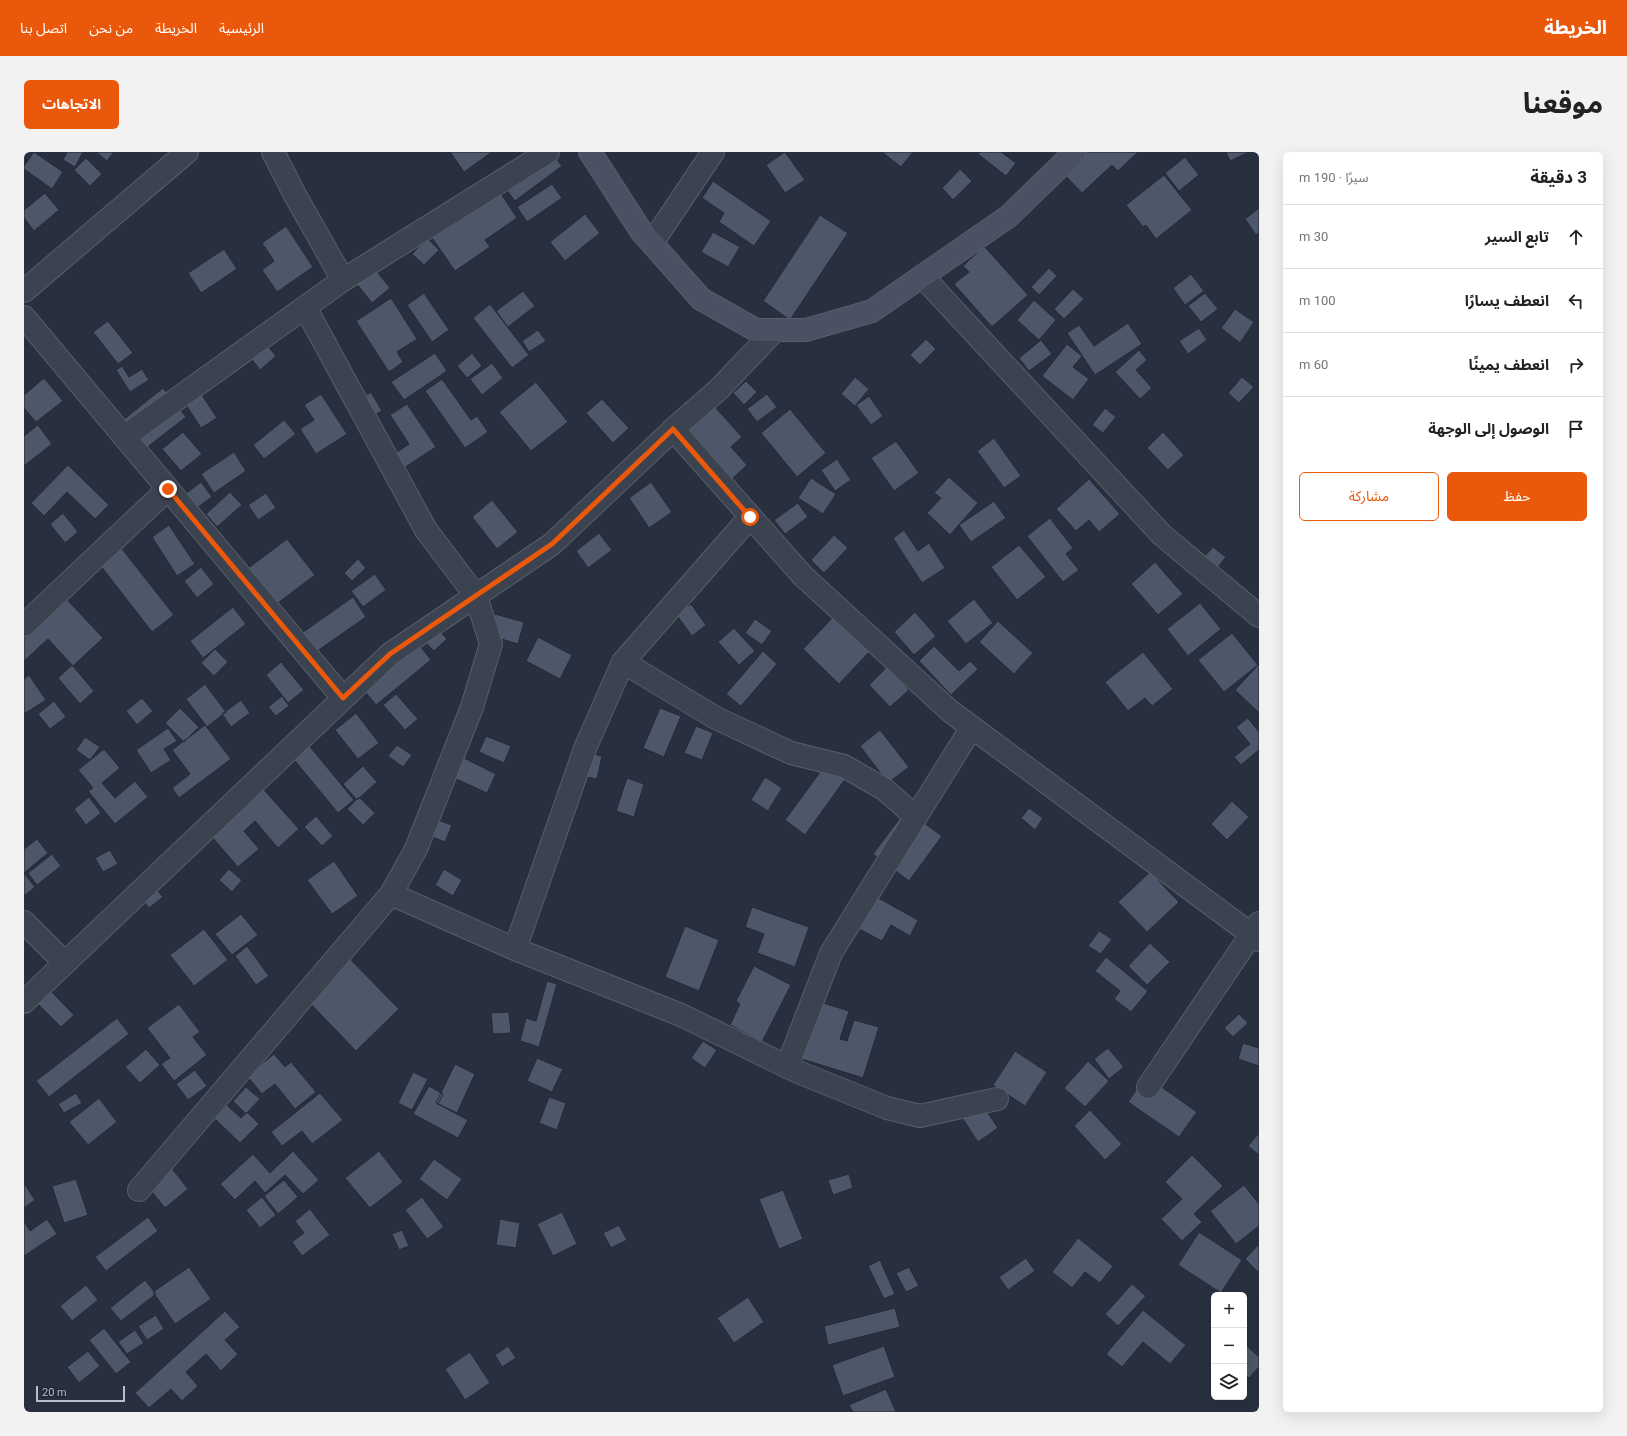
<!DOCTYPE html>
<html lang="ar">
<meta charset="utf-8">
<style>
body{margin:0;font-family:Roboto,"Noto Sans Arabic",sans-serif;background:#f2f2f2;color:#222;direction:rtl}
.controls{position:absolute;right:12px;bottom:12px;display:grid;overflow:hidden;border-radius:6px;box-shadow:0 4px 16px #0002}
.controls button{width:36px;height:36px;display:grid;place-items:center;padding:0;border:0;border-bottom:1px solid #e0e0e0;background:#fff;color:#222;font:20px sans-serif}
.scale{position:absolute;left:12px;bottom:10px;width:89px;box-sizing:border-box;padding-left:4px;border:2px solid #b9beca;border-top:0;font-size:11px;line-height:14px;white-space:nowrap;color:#b9beca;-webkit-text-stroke:3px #212735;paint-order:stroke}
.stop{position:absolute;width:12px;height:12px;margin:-9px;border:3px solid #ea580c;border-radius:50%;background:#fff}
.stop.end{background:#ea580c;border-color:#fff;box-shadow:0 1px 4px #0008}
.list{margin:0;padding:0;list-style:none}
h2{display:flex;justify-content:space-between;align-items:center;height:52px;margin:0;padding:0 16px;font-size:17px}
h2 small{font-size:13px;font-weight:400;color:#767676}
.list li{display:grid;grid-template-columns:26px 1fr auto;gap:12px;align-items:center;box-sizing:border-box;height:64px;padding:0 16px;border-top:1px solid #e0e0e0}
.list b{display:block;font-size:15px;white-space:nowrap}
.list em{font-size:13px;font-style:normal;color:#767676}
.actions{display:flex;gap:8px;padding:12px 16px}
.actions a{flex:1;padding:9px 0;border:1px solid #ea580c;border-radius:6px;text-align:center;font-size:14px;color:#ea580c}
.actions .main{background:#ea580c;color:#fff}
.icon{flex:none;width:22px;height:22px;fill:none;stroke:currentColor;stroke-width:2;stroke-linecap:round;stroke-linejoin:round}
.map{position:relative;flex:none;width:1235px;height:1260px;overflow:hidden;direction:ltr;border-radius:6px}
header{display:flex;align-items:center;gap:24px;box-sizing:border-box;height:56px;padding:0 20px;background:#ea580c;color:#fff}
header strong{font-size:19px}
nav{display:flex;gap:22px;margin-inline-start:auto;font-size:14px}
.intro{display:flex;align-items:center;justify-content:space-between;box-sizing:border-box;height:96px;padding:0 24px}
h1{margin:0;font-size:28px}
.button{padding:10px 18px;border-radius:6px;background:#ea580c;color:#fff;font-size:14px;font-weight:700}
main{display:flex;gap:24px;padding:0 24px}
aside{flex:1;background:#fff;border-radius:6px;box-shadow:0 4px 16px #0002}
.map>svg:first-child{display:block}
.building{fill:#4e5769;stroke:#232937}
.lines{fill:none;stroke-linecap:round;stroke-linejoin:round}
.street-casing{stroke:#575e6a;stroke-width:24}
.secondary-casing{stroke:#575e6a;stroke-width:24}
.street{stroke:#3c4350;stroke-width:22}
.secondary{stroke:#4a5163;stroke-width:22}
.route{stroke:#ea580c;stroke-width:5}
</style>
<header>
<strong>الخريطة</strong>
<nav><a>الرئيسية</a><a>الخريطة</a><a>من نحن</a><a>اتصل بنا</a></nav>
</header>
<div class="intro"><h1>موقعنا</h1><a class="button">الاتجاهات</a></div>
<main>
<aside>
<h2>3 دقيقة<small>سيرًا · 190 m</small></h2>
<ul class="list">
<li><svg class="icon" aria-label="ahead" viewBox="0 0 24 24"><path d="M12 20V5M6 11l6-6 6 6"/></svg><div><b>تابع السير</b></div><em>30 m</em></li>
<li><svg class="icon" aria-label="left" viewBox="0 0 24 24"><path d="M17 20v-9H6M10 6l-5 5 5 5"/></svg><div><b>انعطف يسارًا</b></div><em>100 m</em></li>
<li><svg class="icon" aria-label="right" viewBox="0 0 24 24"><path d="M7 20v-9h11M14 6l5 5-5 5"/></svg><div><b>انعطف يمينًا</b></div><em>60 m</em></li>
<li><svg class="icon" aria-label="arrive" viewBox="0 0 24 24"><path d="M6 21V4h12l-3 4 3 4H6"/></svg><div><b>الوصول إلى الوجهة</b></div></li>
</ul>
<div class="actions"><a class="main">حفظ</a><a>مشاركة</a></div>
</aside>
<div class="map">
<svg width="1235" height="1260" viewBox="0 0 1235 1260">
<rect width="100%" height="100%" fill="#283040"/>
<path class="building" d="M 10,0 L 39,20 L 28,37 L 0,17 L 0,14 Z
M 43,0 L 59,0 L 51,15 L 39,8 Z
M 72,0 L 90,0 L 83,9 Z
M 426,0 L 468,0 L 440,20 Z
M 503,0 L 527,0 L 538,14 L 491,49 L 472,24 Z
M 761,0 L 781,28 L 761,41 L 742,13 Z
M 858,0 L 889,0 L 877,15 Z
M 956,0 L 977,0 L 992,11 L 982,24 L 954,2 Z
M 1049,0 L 1114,0 L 1094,19 L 1088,13 L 1058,41 L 1033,15 Z
M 1202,0 L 1225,0 L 1206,9 Z
M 1161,5 L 1175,23 L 1155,39 L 1141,21 Z
M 62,6 L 78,22 L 66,34 L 50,18 Z
M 936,17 L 948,29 L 929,48 L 918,36 Z
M 1140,23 L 1168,58 L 1132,87 L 1122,73 L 1119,75 L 1102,53 Z
M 689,29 L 747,69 L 730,94 L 695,70 L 700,61 L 678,46 Z
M 470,31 L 493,66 L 461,88 L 466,95 L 431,119 L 404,80 Z
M 528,32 L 538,46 L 503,70 L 493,55 Z
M 21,41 L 35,58 L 10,79 L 0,66 L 0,58 Z
M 1235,56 L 1235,81 L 1232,83 L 1221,67 Z
M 561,62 L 576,81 L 541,109 L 526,90 Z
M 796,63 L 824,81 L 766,168 L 739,149 Z
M 262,74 L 289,115 L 253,140 L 238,118 L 250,109 L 238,91 Z
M 689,80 L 716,95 L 704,115 L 677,100 Z
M 403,86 L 415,98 L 400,113 L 388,102 Z
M 960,94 L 1004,143 L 968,175 L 930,132 L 945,120 L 939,114 Z
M 200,97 L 213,117 L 177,141 L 164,121 Z
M 338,101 L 366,136 L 348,151 L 320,116 Z
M 1025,116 L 1033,124 L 1015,143 L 1007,135 Z
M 1167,122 L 1180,139 L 1161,153 L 1149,136 Z
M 1049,137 L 1060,147 L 1040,167 L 1030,157 Z
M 499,139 L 511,154 L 484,175 L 472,159 Z
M 400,141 L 425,178 L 408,190 L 383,153 Z
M 1181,141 L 1194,157 L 1177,170 L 1164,154 Z
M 367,146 L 393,187 L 373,200 L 379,210 L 365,220 L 332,169 Z
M 1010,148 L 1032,168 L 1015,188 L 993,168 Z
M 466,152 L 505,203 L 488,216 L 449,166 Z
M 1211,157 L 1230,170 L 1216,191 L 1197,176 Z
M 84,169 L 109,201 L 94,212 L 69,180 Z
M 1104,171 L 1118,192 L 1071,223 L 1043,181 L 1055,173 L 1070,194 Z
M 1175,176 L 1183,188 L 1164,202 L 1155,189 Z
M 514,178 L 522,189 L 505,200 L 498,189 Z
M 235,183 L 252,204 L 236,218 L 219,196 Z
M 902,187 L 912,197 L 896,213 L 886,203 Z
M 1017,188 L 1028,202 L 1005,219 L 995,206 Z
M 1043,192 L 1058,204 L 1049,215 L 1065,227 L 1049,248 L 1018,224 Z
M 1115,198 L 1123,208 L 1112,218 L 1128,236 L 1116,247 L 1091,220 Z
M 411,201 L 423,219 L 380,248 L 367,230 Z
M 448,201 L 458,214 L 443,226 L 433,214 Z
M 468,211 L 479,226 L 458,243 L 446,227 Z
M 98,214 L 105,225 L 118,217 L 125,228 L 106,240 L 92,218 Z
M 831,225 L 845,237 L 831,254 L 817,242 Z
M 1218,225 L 1230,235 L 1215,251 L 1204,241 Z
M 20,226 L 39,249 L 12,270 L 0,256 L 0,243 Z
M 418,227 L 447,268 L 453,264 L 464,280 L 441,296 L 401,239 Z
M 722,229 L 733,240 L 720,253 L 709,241 Z
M 512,230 L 544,270 L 507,299 L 475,260 Z
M 172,234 L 193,266 L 177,276 L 157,245 Z
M 139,236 L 162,265 L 121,297 L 99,268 Z
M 347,240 L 358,259 L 343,267 L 333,249 Z
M 297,242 L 323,282 L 292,302 L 276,277 L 290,268 L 280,253 Z
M 743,242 L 753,255 L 733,270 L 723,257 Z
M 845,244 L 859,264 L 847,273 L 832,253 Z
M 578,247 L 605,276 L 589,291 L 562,261 Z
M 383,252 L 412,295 L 371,322 L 361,308 L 385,292 L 366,263 Z
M 690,254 L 718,285 L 707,295 L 723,313 L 706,329 L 661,280 Z
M 1081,256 L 1092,265 L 1079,281 L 1068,273 Z
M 766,257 L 802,301 L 773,325 L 737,281 Z
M 260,268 L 272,282 L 240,307 L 229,293 Z
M 14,273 L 28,292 L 0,314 L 0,284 Z
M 159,280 L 178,302 L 157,319 L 138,297 Z
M 1139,280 L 1160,303 L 1144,318 L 1123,296 Z
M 970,286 L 997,324 L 980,336 L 953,299 Z
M 872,289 L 895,321 L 870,339 L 847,306 Z
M 210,300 L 222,319 L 190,341 L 177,322 Z
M 813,307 L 827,328 L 811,339 L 797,318 Z
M 44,313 L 85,353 L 71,367 L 43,340 L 20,364 L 7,351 Z
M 925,325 L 954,351 L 926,383 L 903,361 L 917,346 L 910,341 Z
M 787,326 L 812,342 L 799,362 L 774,346 Z
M 1065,327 L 1096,362 L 1075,380 L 1065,368 L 1052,379 L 1032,357 Z
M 177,330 L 188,345 L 167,360 L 156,346 Z
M 627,330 L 648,360 L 625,376 L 605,346 Z
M 206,340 L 218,353 L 193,375 L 182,362 Z
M 242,341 L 252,356 L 234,368 L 224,353 Z
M 468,348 L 494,380 L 473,397 L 448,365 Z
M 970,349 L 982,366 L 947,390 L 935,373 Z
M 774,351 L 784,365 L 761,382 L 750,368 Z
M 39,361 L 54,380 L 41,391 L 26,372 Z
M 1026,366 L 1049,396 L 1042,402 L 1055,418 L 1039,430 L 1003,384 Z
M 145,373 L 171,412 L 153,424 L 128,385 Z
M 880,378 L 894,399 L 905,391 L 921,416 L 898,431 L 869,386 Z
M 575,381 L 588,398 L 564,416 L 552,399 Z
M 810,383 L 824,396 L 800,421 L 787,408 Z
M 263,387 L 291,423 L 246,457 L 219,420 Z
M 91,388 L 150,463 L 128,480 L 69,404 Z
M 995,393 L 1022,425 L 993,448 L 967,415 Z
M 1189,395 L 1202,405 L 1194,415 L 1181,404 Z
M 334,407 L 342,416 L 328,429 L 320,421 Z
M 1131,410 L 1159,442 L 1134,463 L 1107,432 Z
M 177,415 L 190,432 L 173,446 L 160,429 Z
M 351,422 L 362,438 L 339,455 L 327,439 Z
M 36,440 L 79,486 L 49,514 L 24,487 L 0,509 L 0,473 Z
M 329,445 L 342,465 L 286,504 L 272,485 Z
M 950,447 L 969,471 L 942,492 L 923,469 Z
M 1176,451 L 1197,477 L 1164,504 L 1143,477 Z
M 667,452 L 682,473 L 668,484 L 652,462 Z
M 209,455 L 222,472 L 179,506 L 166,489 Z
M 891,460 L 912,484 L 890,503 L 870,480 Z
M 471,462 L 500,470 L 494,492 L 464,483 Z
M 812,462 L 848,497 L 815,532 L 779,497 Z
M 403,466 L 423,487 L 410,499 L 390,479 Z
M 731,467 L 748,479 L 738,493 L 721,481 Z
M 974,469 L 1009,501 L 990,522 L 955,490 Z
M 710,476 L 731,499 L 715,513 L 694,490 Z
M 1208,481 L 1234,513 L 1200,540 L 1174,508 Z
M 514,485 L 548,503 L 536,527 L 502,509 Z
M 390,486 L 407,508 L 352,553 L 334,531 Z
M 910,494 L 935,519 L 946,509 L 954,517 L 927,543 L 895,509 Z
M 191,497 L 204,510 L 190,524 L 177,511 Z
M 739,499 L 753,512 L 717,554 L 702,542 Z
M 1119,500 L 1149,537 L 1128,554 L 1121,546 L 1104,559 L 1081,530 Z
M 257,510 L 280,538 L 264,551 L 242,523 Z
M 1235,512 L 1235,561 L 1211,538 Z
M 48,513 L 70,539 L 56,552 L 34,526 Z
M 863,515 L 885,538 L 866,555 L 845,533 Z
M 5,523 L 22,548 L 0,562 L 0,527 Z
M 181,532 L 202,560 L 183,575 L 162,547 Z
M 372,542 L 394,567 L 381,578 L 359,553 Z
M 258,544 L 265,554 L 252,564 L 244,555 Z
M 118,546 L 129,559 L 113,573 L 102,559 Z
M 217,548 L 226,561 L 207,575 L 198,562 Z
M 30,549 L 42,565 L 26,577 L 14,562 Z
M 156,556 L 175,575 L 160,590 L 141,571 Z
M 636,556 L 657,564 L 640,605 L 619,596 Z
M 332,561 L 355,591 L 334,607 L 311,578 Z
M 1224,566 L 1235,580 L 1235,598 L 1217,613 L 1210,605 L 1226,592 L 1212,575 Z
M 181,573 L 207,607 L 155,646 L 148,636 L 166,622 L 148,598 Z
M 672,574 L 689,581 L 678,608 L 660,601 Z
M 144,576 L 153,589 L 140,597 L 147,608 L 127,621 L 112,598 Z
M 856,578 L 885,615 L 864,631 L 836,594 Z
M 462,584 L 487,594 L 480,611 L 455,600 Z
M 61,585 L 76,595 L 66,608 L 52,598 Z
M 278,585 L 330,648 L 314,661 L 262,598 Z
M 373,593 L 388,603 L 379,615 L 364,604 Z
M 80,597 L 96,616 L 78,631 L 91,646 L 111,629 L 124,645 L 91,672 L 64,639 L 69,636 L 54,618 Z
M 558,599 L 578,604 L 573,627 L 553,623 Z
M 440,606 L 472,622 L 463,641 L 430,626 Z
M 802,612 L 822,626 L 781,683 L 761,668 Z
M 339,614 L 353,630 L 333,648 L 319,632 Z
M 741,625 L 758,636 L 744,659 L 727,648 Z
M 603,626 L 620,632 L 610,665 L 592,659 Z
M 234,631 L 275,677 L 254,696 L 231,669 L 220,679 L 235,697 L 214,715 L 181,677 Z
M 65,645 L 77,661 L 62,673 L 50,657 Z
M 335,645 L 351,661 L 339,673 L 323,657 Z
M 1208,649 L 1225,665 L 1203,688 L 1187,672 Z
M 1005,656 L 1019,666 L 1011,678 L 997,666 Z
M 882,658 L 918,684 L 885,729 L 849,702 Z
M 292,664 L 309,684 L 298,694 L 280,675 Z
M 411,667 L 428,673 L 421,690 L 404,683 Z
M 13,687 L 24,701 L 0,721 L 0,697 Z
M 86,698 L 94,712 L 79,720 L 71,706 Z
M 28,702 L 37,714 L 13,733 L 4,721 Z
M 310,709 L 334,744 L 308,762 L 283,728 Z
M 205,717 L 218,728 L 208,740 L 195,728 Z
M 420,717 L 438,728 L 429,744 L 411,733 Z
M 1126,720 L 1155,750 L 1123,780 L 1094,750 Z
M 0,721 L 11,735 L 0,744 Z
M 125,728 L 139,745 L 125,756 L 112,739 Z
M 838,737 L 894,768 L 886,784 L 867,773 L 858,789 L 820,769 Z
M 728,755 L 785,775 L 771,815 L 733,801 L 740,782 L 721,775 Z
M 217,762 L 234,783 L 208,803 L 191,782 Z
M 661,774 L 695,788 L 675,839 L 641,825 Z
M 180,777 L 204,808 L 170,834 L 146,803 Z
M 1075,779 L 1088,787 L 1077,802 L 1064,794 Z
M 1126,791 L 1146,810 L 1123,833 L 1104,814 Z
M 223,794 L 245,824 L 232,833 L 211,804 Z
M 324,805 L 375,857 L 332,899 L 281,846 Z
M 1082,805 L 1124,839 L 1107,860 L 1090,847 L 1096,839 L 1071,819 Z
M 730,814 L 767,833 L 738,890 L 706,873 L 716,852 L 712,849 Z
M 523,829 L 533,832 L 515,895 L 496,889 L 502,866 L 512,869 Z
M 24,836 L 50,863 L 37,875 L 11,849 Z
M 786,847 L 825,859 L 816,887 L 823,889 L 830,868 L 855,875 L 839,926 L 768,904 Z
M 155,852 L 176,880 L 169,885 L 183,903 L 150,929 L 137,912 L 146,906 L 123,876 Z
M 485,860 L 487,881 L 469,882 L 467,861 Z
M 1215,862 L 1224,871 L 1209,885 L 1200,876 Z
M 93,866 L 105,882 L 25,945 L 12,929 Z
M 679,889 L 693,898 L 681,916 L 667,906 Z
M 1219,891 L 1235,896 L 1235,914 L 1214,907 Z
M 1084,896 L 1100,915 L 1085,927 L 1070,907 Z
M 122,897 L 136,913 L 116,931 L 101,915 Z
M 991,899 L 1023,920 L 1001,954 L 969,933 Z
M 250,902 L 261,915 L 267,910 L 292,940 L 271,957 L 251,932 L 238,942 L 223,924 Z
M 513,906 L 539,917 L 528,940 L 503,929 Z
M 1064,909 L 1085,929 L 1061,955 L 1040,936 Z
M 431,912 L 451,922 L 433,961 L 412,951 Z
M 171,918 L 183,934 L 164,948 L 152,932 Z
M 389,920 L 404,927 L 388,958 L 374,951 Z
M 1122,924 L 1173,960 L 1155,985 L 1104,950 Z
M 405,934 L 419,942 L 414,952 L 444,968 L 434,986 L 389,962 Z
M 222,935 L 236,947 L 222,962 L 209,949 Z
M 52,941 L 58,951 L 40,961 L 34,952 Z
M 296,941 L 319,968 L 288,992 L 278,979 L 258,994 L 247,980 Z
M 525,945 L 542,951 L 533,978 L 515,971 Z
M 75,946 L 93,970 L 64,993 L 45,970 Z
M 957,951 L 974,976 L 954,990 L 937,964 Z
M 203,953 L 217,966 L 223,960 L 235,972 L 216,991 L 190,966 Z
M 1066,958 L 1098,992 L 1081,1008 L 1050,974 Z
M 1235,981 L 1235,1003 L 1224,994 Z
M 269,999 L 295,1028 L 279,1042 L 261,1023 L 241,1041 L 231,1029 L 211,1048 L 196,1032 L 229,1002 L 246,1021 Z
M 355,999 L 379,1030 L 346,1056 L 321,1026 Z
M 1168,1003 L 1199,1034 L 1170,1062 L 1178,1070 L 1158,1089 L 1137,1067 L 1158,1047 L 1141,1030 Z
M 140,1006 L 164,1037 L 141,1056 L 116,1025 Z
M 410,1007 L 438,1027 L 423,1048 L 395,1027 Z
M 825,1022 L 829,1036 L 809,1043 L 804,1028 Z
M 52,1027 L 64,1063 L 40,1071 L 28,1034 Z
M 260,1028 L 274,1045 L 254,1062 L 240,1044 Z
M 0,1031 L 11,1048 L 0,1056 Z
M 1220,1033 L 1235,1052 L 1235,1074 L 1212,1092 L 1186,1059 Z
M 759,1038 L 779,1087 L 755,1097 L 735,1047 Z
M 238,1045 L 252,1063 L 236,1076 L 222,1058 Z
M 398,1045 L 420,1075 L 403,1087 L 381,1058 Z
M 286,1057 L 306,1083 L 278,1104 L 268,1090 L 280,1081 L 271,1069 Z
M 538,1060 L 553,1092 L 529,1104 L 513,1072 Z
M 124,1065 L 134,1079 L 82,1119 L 71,1105 Z
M 23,1067 L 33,1082 L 0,1104 L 0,1069 L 6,1079 Z
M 476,1067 L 496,1071 L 492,1096 L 472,1093 Z
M 595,1073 L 603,1088 L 587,1096 L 579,1081 Z
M 378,1078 L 385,1094 L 375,1098 L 368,1082 Z
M 1175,1080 L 1218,1108 L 1197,1141 L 1154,1113 Z
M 1054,1086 L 1089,1114 L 1076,1131 L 1061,1120 L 1048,1136 L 1028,1120 Z
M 1235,1092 L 1235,1118 L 1234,1120 L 1221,1107 Z
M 1002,1106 L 1011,1119 L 984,1138 L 975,1125 Z
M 856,1108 L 871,1142 L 860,1147 L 844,1114 Z
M 165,1115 L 187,1147 L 151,1172 L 129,1140 Z
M 885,1115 L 895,1134 L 882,1140 L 872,1121 Z
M 121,1128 L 132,1142 L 97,1169 L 86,1156 Z
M 1108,1132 L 1122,1144 L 1094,1174 L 1081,1162 Z
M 62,1133 L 74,1148 L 48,1169 L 36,1154 Z
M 724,1145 L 740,1170 L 710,1191 L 693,1166 Z
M 871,1156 L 876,1175 L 804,1193 L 800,1174 Z
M 1119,1158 L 1162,1193 L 1146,1212 L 1119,1190 L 1098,1215 L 1082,1202 Z
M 201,1159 L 216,1175 L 201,1188 L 214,1202 L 197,1219 L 182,1202 L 162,1220 L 174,1234 L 158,1249 L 147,1237 L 125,1256 L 111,1241 Z
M 132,1163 L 140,1177 L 123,1188 L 114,1174 Z
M 80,1176 L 107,1210 L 92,1222 L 65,1188 Z
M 111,1178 L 120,1191 L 103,1202 L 94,1190 Z
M 1220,1191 L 1235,1205 L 1235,1215 L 1225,1226 L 1220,1222 Z
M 484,1194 L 492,1206 L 478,1215 L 471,1203 Z
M 860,1194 L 871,1225 L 819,1244 L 808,1213 Z
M 64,1199 L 76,1214 L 55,1231 L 43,1215 Z
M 446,1200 L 466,1231 L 441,1248 L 421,1217 Z
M 862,1237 L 872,1260 L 829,1260 L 825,1253 Z"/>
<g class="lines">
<g class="street-casing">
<path id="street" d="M 249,0 L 271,43 L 319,128
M 628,91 L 689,0
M 898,124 L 1138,383 L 1235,464
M 0,139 L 163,0
M 0,165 L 319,546
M 649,277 L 779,424 L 926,559 L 1235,788
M 100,285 L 319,128 L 524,0
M 0,473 L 144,337
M 599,510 L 692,566 L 767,601 L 820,614 L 860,637 L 892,665
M 367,742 L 491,797 L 657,863 L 774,920 L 863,956 L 896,964 L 973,947
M 0,770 L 41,811
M 491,797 L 562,594 L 599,510 L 726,365
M 0,850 L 366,502 L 528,392 L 654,273 L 695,237 L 751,178
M 763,915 L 807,801 L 948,575
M 1124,935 L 1235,771
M 115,1038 L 367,742 L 392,697 L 448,555 L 467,492 L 452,444 L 402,378 L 281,155"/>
</g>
<g class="secondary-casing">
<path id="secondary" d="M 566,0 L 617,79 L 677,147 L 732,178 L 782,178 L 848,159 L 985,64 L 1051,0"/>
</g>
<use href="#street" class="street"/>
<use href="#secondary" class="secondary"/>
</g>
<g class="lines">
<path class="route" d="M 144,337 L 319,546 L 366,502 L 528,392 L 649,277 L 726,365"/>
</g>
</svg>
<div class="controls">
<button>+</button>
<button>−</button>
<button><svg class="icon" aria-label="layers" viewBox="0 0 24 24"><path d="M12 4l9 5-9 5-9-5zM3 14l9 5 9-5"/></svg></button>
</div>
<div class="scale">20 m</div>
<div class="stop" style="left:726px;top:365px"></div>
<div class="stop end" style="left:144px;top:337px"></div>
</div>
</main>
